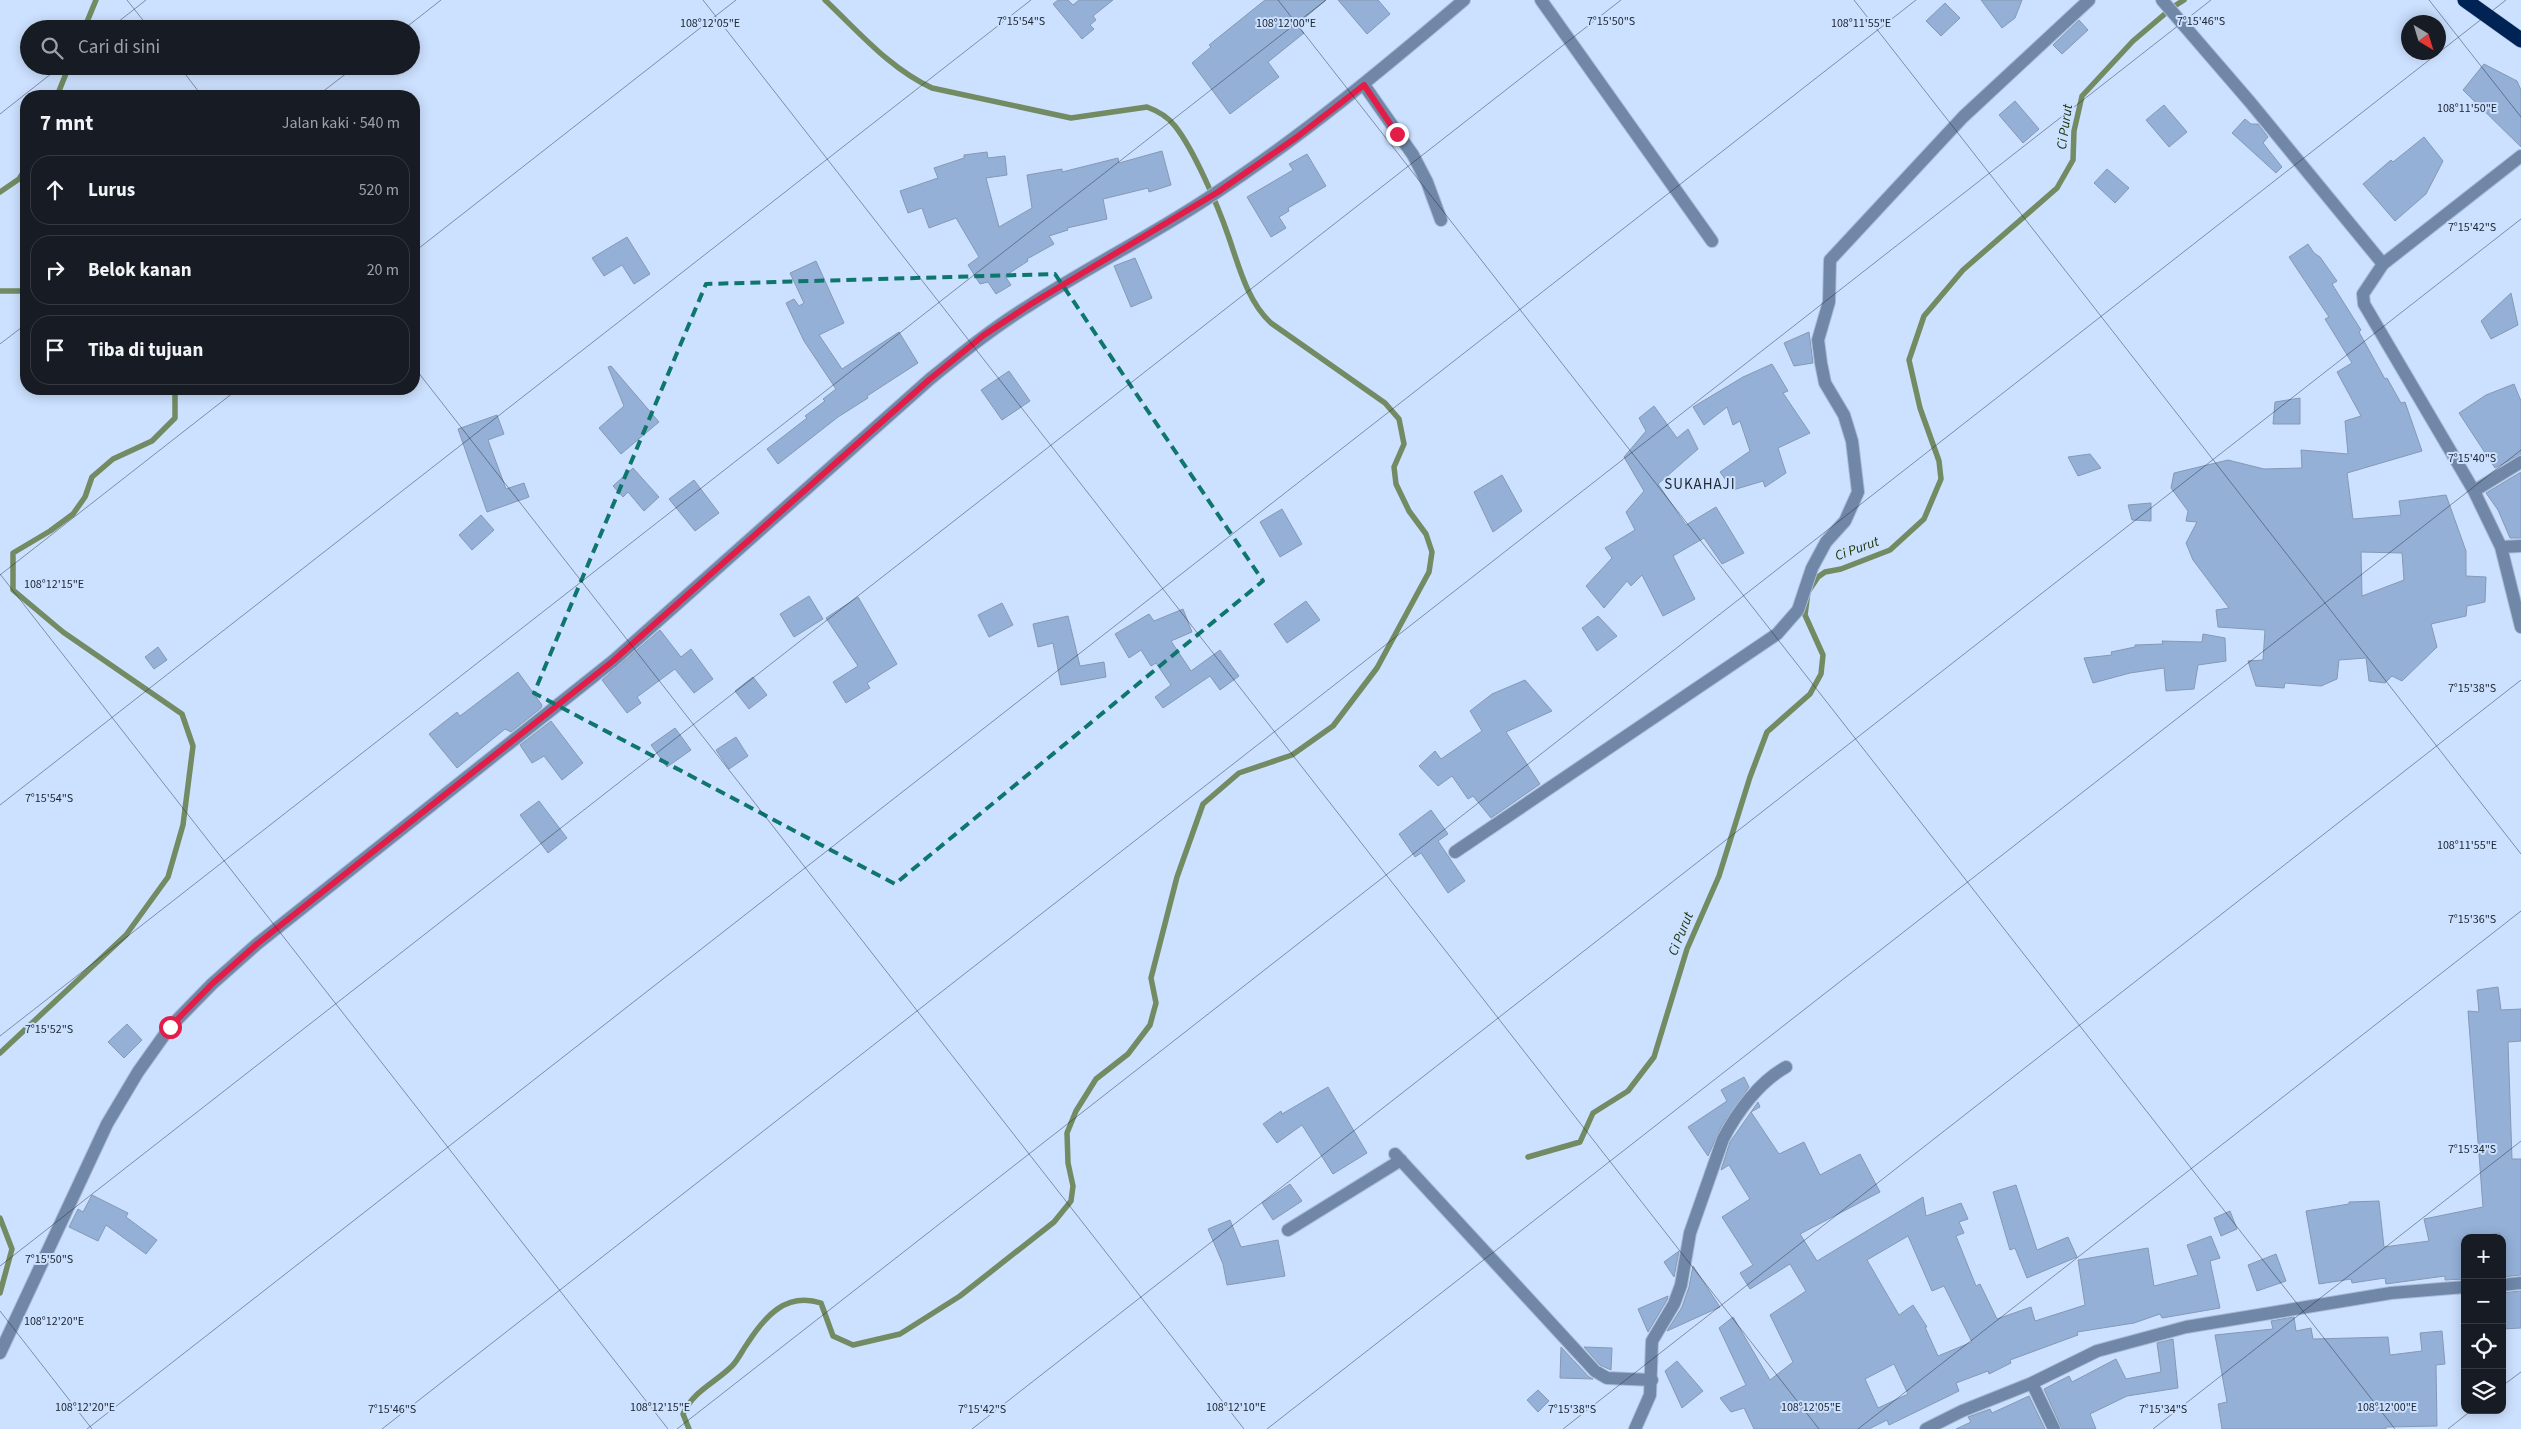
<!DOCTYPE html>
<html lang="id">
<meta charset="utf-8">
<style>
body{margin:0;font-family:"Source Sans 3",sans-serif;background:#242831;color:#f1f3f6}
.controls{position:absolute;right:15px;bottom:15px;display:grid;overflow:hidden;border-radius:10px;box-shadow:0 2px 12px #0003}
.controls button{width:45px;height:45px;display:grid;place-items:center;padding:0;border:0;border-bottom:1px solid #363941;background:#171b24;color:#f1f3f6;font:25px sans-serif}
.compass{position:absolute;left:2401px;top:15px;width:45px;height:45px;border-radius:50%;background:#171b24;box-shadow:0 2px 12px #0003;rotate:142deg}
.stop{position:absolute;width:15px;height:15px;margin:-11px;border:4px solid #e11d48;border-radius:50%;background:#fff}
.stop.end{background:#e11d48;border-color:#fff;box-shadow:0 1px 5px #0008}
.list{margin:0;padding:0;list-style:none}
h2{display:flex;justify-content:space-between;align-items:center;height:65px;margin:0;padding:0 20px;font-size:21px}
h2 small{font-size:16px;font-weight:400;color:#9ea1a6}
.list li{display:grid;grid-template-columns:32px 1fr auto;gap:15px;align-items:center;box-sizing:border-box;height:70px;margin:0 10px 10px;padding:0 10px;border:1px solid #363941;border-radius:20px}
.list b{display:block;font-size:19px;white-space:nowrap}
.list em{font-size:16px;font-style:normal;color:#9ea1a6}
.icon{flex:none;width:28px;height:28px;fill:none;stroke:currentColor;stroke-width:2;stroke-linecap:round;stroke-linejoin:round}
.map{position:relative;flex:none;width:2521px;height:1429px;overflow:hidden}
.search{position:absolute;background:#171b24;box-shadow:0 2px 12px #0003;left:20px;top:20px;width:400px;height:55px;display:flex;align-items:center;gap:12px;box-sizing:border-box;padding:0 18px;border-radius:28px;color:#9ea1a6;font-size:19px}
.panel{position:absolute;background:#171b24;box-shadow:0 2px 12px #0003;left:20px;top:90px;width:400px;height:305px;border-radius:20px}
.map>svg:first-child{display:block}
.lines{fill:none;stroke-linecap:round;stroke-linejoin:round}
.stream{stroke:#728b62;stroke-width:5.5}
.building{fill:#94b0d7;stroke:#8599b4;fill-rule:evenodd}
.minor-casing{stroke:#aabcd6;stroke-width:14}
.highway-casing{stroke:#aabcd6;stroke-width:16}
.minor{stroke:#7087a8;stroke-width:12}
.highway{stroke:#002355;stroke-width:15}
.route{stroke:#e11d48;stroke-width:6}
.marked{fill:none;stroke:#0f766e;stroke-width:4;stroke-dasharray:10 6;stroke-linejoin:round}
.ticks{fill:none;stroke:#202833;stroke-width:1;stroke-opacity:0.45}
.labels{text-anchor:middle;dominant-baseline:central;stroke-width:4;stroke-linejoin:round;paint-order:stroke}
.water-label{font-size:14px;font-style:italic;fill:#193103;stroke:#cce1ff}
.quarter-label{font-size:15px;letter-spacing:1px;fill:#202833;stroke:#cce1ff}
.ticks-label{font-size:12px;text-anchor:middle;fill:#202833;stroke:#cce1ff;stroke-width:4;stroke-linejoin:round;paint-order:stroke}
</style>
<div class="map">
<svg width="2521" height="1429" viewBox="0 0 2521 1429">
<rect width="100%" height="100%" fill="#cce1ff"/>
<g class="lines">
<path class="stream" d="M 84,29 L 96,0
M 57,96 L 69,66
M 0,192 L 19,179 L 26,168
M 0,291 L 26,291
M 0,1053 L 126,935 L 168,877 L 183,825 L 193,746 L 182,714 L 63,632 L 13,590 L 13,553 L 50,531 L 73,514 L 85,497 L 92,477 L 113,459 L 152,441 L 175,418 L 175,389
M 1528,1157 L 1580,1142 L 1593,1113 L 1628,1091 L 1654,1057 L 1687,949 L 1719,876 L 1750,777 L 1767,732 L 1810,694 L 1821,674 L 1823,655 L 1805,615 L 1808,592 L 1818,577 L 1825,572 L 1841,569 L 1890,550 L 1924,519 L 1941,479 L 1939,461 L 1920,408 L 1909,360 L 1924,316 L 1963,270 L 2057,188 L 2073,160 L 2074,131 L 2082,96 L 2133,41 L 2173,7 L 2184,0
M 0,1218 L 12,1249 L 0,1293
M 689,1429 L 683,1414 C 693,1391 715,1383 732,1366 C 738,1360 742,1351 747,1344 C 765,1316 786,1292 821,1303 L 833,1336 L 853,1345 L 900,1334 L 960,1296 L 1054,1222 L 1071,1201 L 1073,1186 L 1068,1163 L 1067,1133 L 1076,1111 L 1096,1079 L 1128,1054 L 1150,1025 L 1156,1003 L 1151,978 L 1177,877 L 1203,804 L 1239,773 L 1292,755 L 1333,726 L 1377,668 L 1429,572 L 1432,552 L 1426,534 L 1409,511 L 1396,484 L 1394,467 L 1404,444 L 1399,419 L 1385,403 L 1271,323 C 1247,301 1239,266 1228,235 C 1218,206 1194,150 1175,126 C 1168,117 1158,111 1147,107 L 1071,118 L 932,88 C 890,69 858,31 825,0"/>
</g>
<path class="building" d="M 1058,0 L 1068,0 L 1073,5 L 1079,0 L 1113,0 L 1093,16 L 1096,20 L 1090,25 L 1094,29 L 1082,39 L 1053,4 Z
M 1265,0 L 1326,0 L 1296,25 L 1304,33 L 1268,62 L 1279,77 L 1230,114 L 1192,63 L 1211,47 L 1209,45 Z
M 1338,0 L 1378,0 L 1390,14 L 1367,34 Z
M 1981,0 L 2022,0 L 2015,18 L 2002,28 Z
M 1945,3 L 1960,18 L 1941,36 L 1926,21 Z
M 2079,20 L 2088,30 L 2062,54 L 2053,45 Z
M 2484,64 L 2517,81 L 2521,90 L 2521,147 L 2463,90 Z
M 2015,101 L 2039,129 L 2023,143 L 1999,115 Z
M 2164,105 L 2187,132 L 2169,147 L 2146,120 Z
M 2245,119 L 2251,124 L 2258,124 L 2268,137 L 2263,143 L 2282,167 L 2276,173 L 2232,133 Z
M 2424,137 L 2443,161 L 2426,194 L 2395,221 L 2363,184 L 2391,160 L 2393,162 Z
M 1162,151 L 1171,185 L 1149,192 L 1148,188 L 1103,199 L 1107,219 L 1067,228 L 1068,230 L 1049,236 L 1054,244 L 1027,259 L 1028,261 L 1005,276 L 1011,285 L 996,294 L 988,282 L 980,284 L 968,265 L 979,257 L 956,218 L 929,228 L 922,208 L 908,213 L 900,191 L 938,178 L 934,168 L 964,158 L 964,155 L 987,152 L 988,158 L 1005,156 L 1007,175 L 986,178 L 999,227 L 1032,208 L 1027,175 L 1062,169 L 1062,172 L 1118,158 L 1119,163 Z
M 1307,154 L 1326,186 L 1288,208 L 1289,211 L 1279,217 L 1286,228 L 1271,237 L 1247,197 L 1293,170 L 1289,164 Z
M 2107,169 L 2129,188 L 2115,203 L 2094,183 Z
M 627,237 L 650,274 L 634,284 L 622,265 L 604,276 L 592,258 Z
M 2308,244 L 2314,253 L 2320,257 L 2337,281 L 2332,284 L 2361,330 L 2359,332 L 2385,379 L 2387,378 L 2401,403 L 2405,402 L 2422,451 L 2347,473 L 2353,519 L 2401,515 L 2399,501 L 2446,495 L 2466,551 L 2466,576 L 2486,577 L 2485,602 L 2467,606 L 2466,616 L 2431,624 L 2437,647 L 2402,681 L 2392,676 L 2385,683 L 2369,681 L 2366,658 L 2339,660 L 2337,679 L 2321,686 L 2285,683 L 2284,688 L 2256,686 L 2248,661 L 2263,660 L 2265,630 L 2218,627 L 2216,610 L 2229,608 L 2193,560 L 2186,543 L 2197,522 L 2186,521 L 2188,511 L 2171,488 L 2174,473 L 2228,460 L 2264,469 L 2302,468 L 2301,450 L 2348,454 L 2345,421 L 2361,416 L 2337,372 L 2352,363 L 2325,319 L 2329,317 L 2289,257 ZM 2361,552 L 2402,553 L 2404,580 L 2362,596 Z
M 1135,258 L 1152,298 L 1131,307 L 1114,266 Z
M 816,261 L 844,323 L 819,335 L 842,369 L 899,332 L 918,363 L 867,396 L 868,398 L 838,417 L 778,464 L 767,449 L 807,418 L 805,416 L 825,401 L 823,399 L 836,389 L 804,341 L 786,303 L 794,299 L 799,306 L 804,303 L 790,273 Z
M 2511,293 L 2518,325 L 2491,339 L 2481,321 Z
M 1809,332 L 1813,363 L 1794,366 L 1784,343 Z
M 1772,364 L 1788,391 L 1783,393 L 1810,433 L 1778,448 L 1786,473 L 1765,487 L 1763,481 L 1733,490 L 1720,472 L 1750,451 L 1740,421 L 1733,425 L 1727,407 L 1704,425 L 1693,407 L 1743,377 Z
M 611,366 L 659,422 L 621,454 L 599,428 L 624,406 L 608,367 Z
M 1009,371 L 1030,401 L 1002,420 L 981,390 Z
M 2514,384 L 2521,401 L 2521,454 L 2495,468 L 2459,413 L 2486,395 Z
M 2300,398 L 2300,424 L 2273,424 L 2275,402 Z
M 1654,406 L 1677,438 L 1688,429 L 1698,449 L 1658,484 L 1686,525 L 1716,507 L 1744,553 L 1722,564 L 1704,538 L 1673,556 L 1695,599 L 1663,616 L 1642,575 L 1631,586 L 1627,581 L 1604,608 L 1586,586 L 1612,558 L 1605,548 L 1635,530 L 1626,512 L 1644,491 L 1624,457 L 1646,431 L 1639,418 Z
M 497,415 L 504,434 L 488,440 L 506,489 L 524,483 L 529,497 L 487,512 L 458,429 Z
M 2090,454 L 2101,468 L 2078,476 L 2068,457 Z
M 633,468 L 659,497 L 644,511 L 628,492 L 623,497 L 613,486 Z
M 2521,472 L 2521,538 L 2510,538 L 2498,510 L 2486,493 Z
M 1502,475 L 1522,511 L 1493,532 L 1474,492 Z
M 694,480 L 719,513 L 695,531 L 669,499 Z
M 2151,503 L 2151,521 L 2132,520 L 2128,505 Z
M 1282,509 L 1302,544 L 1280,557 L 1260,522 Z
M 481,515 L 494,530 L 472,550 L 459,535 Z
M 809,596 L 823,619 L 794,637 L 780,614 Z
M 858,597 L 897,664 L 867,683 L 870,688 L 846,703 L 833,682 L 858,666 L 826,618 Z
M 1306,601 L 1320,620 L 1287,643 L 1274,624 Z
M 1002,603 L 1013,625 L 989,637 L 978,615 Z
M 1183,609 L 1192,632 L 1171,641 L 1191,671 L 1220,650 L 1239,676 L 1220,690 L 1210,676 L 1163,708 L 1155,697 L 1171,685 L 1156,663 L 1151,666 L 1141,650 L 1129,658 L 1115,634 L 1149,614 L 1154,621 Z
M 1068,616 L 1080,666 L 1104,662 L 1106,677 L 1061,685 L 1053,643 L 1038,647 L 1033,624 Z
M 1598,616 L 1617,636 L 1597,651 L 1582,628 Z
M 660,630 L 681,657 L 691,649 L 713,679 L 694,693 L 675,669 L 637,697 L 641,703 L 627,713 L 602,680 Z
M 2203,634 L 2225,638 L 2226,661 L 2198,665 L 2194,689 L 2166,691 L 2164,668 L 2130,673 L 2093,683 L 2084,658 L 2112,655 L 2111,652 L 2135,647 L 2135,645 L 2163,644 L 2162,641 L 2202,642 Z
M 158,647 L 167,660 L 154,669 L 145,657 Z
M 518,672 L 542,705 L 541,708 L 511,732 L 505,729 L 457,768 L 429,734 L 457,712 L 460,716 Z
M 753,677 L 767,695 L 749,709 L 735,691 Z
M 1525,680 L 1552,711 L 1506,732 L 1540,784 L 1491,818 L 1473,796 L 1468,799 L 1452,776 L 1438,786 L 1419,766 L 1435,751 L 1441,759 L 1482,731 L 1470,711 L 1492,694 Z
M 551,721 L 583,763 L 562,780 L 544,756 L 532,763 L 520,745 Z
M 675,728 L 691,750 L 667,767 L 651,745 Z
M 736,737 L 748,756 L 729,769 L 716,750 Z
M 539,801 L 567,838 L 548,853 L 520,815 Z
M 1431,810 L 1448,834 L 1438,841 L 1465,881 L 1448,893 L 1421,853 L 1415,857 L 1399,834 Z
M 2498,987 L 2501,1010 L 2521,1009 L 2521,1041 L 2508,1042 L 2512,1159 L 2521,1159 L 2521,1275 L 2502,1277 L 2500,1233 L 2465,1238 L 2465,1279 L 2445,1280 L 2445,1276 L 2386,1284 L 2385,1278 L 2352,1283 L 2351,1279 L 2319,1284 L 2306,1211 L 2349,1204 L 2349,1202 L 2379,1201 L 2384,1247 L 2429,1241 L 2424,1219 L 2483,1207 L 2468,1011 L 2479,1012 L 2477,990 Z
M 127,1024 L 142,1040 L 124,1058 L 108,1042 Z
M 1744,1077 L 1749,1087 L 1722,1125 L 1708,1156 L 1688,1127 L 1727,1101 L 1721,1090 Z
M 1328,1087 L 1367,1153 L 1333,1174 L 1302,1125 L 1277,1143 L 1263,1124 L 1281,1111 L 1282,1114 Z
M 1758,1102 L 1760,1107 L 1751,1112 L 1779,1154 L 1804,1142 L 1820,1175 L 1860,1154 L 1880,1192 L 1800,1234 L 1817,1261 L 1923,1197 L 1926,1216 L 1961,1203 L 1968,1219 L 1959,1222 L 1964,1233 L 1956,1236 L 1976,1286 L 1980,1284 L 1997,1319 L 2031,1307 L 2035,1321 L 2085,1305 L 2078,1260 L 2148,1248 L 2154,1286 L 2198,1275 L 2187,1245 L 2211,1236 L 2220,1258 L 2210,1261 L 2220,1308 L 2162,1318 L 2160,1314 L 2134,1323 L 2077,1332 L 2078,1335 L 2010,1360 L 2011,1363 L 1989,1374 L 1988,1371 L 1956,1383 L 1959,1391 L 1889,1425 L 1887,1420 L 1869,1429 L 1754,1429 L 1744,1408 L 1731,1412 L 1720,1398 L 1746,1385 L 1719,1328 L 1733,1317 L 1770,1380 L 1793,1362 L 1770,1315 L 1806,1291 L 1790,1264 L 1750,1289 L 1740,1273 L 1753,1265 L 1722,1217 L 1750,1199 L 1729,1165 L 1721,1170 L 1730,1142 ZM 1908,1236 L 1932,1291 L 1944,1286 L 1972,1342 L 1938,1356 L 1925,1327 L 1927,1327 L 1913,1305 L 1899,1315 L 1867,1260 ZM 1894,1364 L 1908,1394 L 1878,1408 L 1865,1379 Z
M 1290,1184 L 1302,1201 L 1273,1220 L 1262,1203 Z
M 2016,1185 L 2037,1250 L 2068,1237 L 2077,1257 L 2027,1278 L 2015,1248 L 2010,1250 L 1993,1192 Z
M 92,1195 L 128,1213 L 126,1217 L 157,1240 L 146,1254 L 106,1225 L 98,1241 L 69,1227 L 78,1209 L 83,1212 Z
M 2230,1211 L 2237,1229 L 2221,1236 L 2214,1218 Z
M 1230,1220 L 1241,1247 L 1278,1240 L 1285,1276 L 1227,1285 L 1223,1264 L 1208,1229 Z
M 1679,1251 L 1674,1277 L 1664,1262 Z
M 2276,1254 L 2286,1281 L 2257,1291 L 2248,1265 Z
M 1693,1266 L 1720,1307 L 1667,1331 L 1682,1307 L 1689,1287 Z
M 2521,1291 L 2521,1328 L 2502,1329 L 2502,1293 Z
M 1668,1296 L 1667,1300 L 1648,1332 L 1638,1309 Z
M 2294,1317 L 2296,1331 L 2311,1328 L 2313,1339 L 2388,1337 L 2390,1355 L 2422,1351 L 2420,1333 L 2442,1331 L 2445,1364 L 2436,1365 L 2437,1426 L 2386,1427 L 2386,1429 L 2222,1429 L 2218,1404 L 2227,1402 L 2215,1335 L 2273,1329 L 2271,1321 Z
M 2173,1339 L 2178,1388 L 2127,1396 L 2090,1414 L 2096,1429 L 2062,1429 L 2044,1389 L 2069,1376 L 2072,1382 L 2116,1359 L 2126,1379 L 2161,1372 L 2157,1343 Z
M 1561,1347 L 1589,1377 L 1593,1379 L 1560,1378 Z
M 1584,1347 L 1612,1348 L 1611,1370 L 1600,1365 Z
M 1677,1361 L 1703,1391 L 1682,1408 L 1665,1371 Z
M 1538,1390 L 1549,1401 L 1538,1412 L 1527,1400 Z
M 2029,1396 L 2045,1429 L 1956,1429 L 1971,1422 L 1968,1417 L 1990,1409 L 1992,1413 Z"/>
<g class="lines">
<g class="minor-casing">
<path id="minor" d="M 1541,0 L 1712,241
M 2162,0 L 2250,102 L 2383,264
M 1364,85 L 1413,155 L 1427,182 L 1441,220
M 2521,462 L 2474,491 L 2501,547 L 2521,627
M 2474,491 L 2364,304 L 2363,294 L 2383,264 L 2521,156
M 2501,547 L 2521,546
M 1455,852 L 1777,634 L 1798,610 L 1812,568 L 1826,542 L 1845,521 L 1858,492 L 1852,441 L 1844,415 L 1825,383 L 1821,363 L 1818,340 L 1829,302 L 1830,260 L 1963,117 L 2089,0
M 1395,1154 L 1595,1371 L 1607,1378 L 1652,1380
M 1288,1230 L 1401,1160
M 2502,1285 L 2521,1283
M 0,1353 L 107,1124 L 138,1072 L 170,1027 L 212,984 L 257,944 L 613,661 L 930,379 C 962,353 994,327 1030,305 C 1091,265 1157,233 1217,192 C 1305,134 1384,68 1464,0
M 2032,1383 L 2054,1429
M 1635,1429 L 1650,1395 L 1652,1341 L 1674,1304 L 1681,1285 L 1690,1233 L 1723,1139 C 1737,1112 1759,1082 1786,1067
M 1926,1429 L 1962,1411 L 2032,1383 L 2097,1351 L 2186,1327 L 2391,1293 L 2465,1287"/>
</g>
<g class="highway-casing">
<path id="highway" d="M 2465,0 L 2521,40"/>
</g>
<use href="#minor" class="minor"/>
<use href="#highway" class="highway"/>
</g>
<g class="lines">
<path class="route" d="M 170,1027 L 212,984 L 257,944 L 613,661 L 930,379 L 984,335 L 1031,304 L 1218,192 L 1297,137 L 1364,85 L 1397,134"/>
</g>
<path class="marked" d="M 1055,274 L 1263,581 L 895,884 L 534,693 L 706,284 Z"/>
<path class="ticks" d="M 127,0 L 150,29M 703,0 L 1819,1429M 1278,0 L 2395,1429M 1854,0 L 2521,854M 2429,0 L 2521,117M 109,29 L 146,0M 404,29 L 441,0M 179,66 L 202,96M 317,96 L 356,66M 0,114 L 61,66M 414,252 L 736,0M 0,344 L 26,324M 414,367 L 1244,1429M 0,574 L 668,1429M 0,575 L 238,389M 0,805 L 1031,0M 0,1036 L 1326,0M 0,1266 L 1621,0M 0,1311 L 92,1429M 2502,1386 L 2521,1372M 87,1429 L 1916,0M 382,1429 L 2211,0M 677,1429 L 2506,0M 972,1429 L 2521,219M 1267,1429 L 2521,450M 1563,1429 L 2521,680M 1858,1429 L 2521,911M 2153,1429 L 2521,1141M 2448,1429 L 2472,1410"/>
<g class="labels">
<g class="water-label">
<text transform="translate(2065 127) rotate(-82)">Ci Purut</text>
<text transform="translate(1857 549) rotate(-20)">Ci Purut</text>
<text transform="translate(1681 934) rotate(-68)">Ci Purut</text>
</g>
<g class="quarter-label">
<text x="1700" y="484">SUKAHAJI</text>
</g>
</g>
<g class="ticks-label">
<text x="1021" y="25">7°15'54"S</text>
<text x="1611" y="25">7°15'50"S</text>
<text x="2201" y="25">7°15'46"S</text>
<text x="710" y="27">108°12'05"E</text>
<text x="1286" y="27">108°12'00"E</text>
<text x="1861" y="27">108°11'55"E</text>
<text x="2467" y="112">108°11'50"E</text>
<text x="2472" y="231">7°15'42"S</text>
<text x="2472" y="462">7°15'40"S</text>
<text x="54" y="588">108°12'15"E</text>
<text x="2472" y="692">7°15'38"S</text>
<text x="49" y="802">7°15'54"S</text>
<text x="2467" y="849">108°11'55"E</text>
<text x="2472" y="923">7°15'36"S</text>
<text x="49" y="1033">7°15'52"S</text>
<text x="2472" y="1153">7°15'34"S</text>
<text x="49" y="1263">7°15'50"S</text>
<text x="54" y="1325">108°12'20"E</text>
<text x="85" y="1411">108°12'20"E</text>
<text x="660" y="1411">108°12'15"E</text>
<text x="1236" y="1411">108°12'10"E</text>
<text x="1811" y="1411">108°12'05"E</text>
<text x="2387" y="1411">108°12'00"E</text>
<text x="392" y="1413">7°15'46"S</text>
<text x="982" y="1413">7°15'42"S</text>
<text x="1572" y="1413">7°15'38"S</text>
<text x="2163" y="1413">7°15'34"S</text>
</g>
</svg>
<div class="controls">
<button>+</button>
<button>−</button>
<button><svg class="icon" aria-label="locate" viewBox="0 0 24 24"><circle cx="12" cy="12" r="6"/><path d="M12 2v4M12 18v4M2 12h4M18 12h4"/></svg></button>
<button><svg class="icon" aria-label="layers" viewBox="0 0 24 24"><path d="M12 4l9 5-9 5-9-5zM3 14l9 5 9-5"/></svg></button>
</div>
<svg class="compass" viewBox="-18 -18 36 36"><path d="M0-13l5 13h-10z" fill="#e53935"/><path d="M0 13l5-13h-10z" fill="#9ea1a6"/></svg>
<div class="stop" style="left:170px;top:1027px"></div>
<div class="stop end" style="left:1397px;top:134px"></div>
<div class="search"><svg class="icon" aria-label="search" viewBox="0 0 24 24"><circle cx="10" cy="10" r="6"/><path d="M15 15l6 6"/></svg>Cari di sini</div>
<section class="panel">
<h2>7 mnt<small>Jalan kaki · 540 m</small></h2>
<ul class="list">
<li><svg class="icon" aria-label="ahead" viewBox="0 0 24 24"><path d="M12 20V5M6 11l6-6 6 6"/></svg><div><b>Lurus</b></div><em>520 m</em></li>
<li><svg class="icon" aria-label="right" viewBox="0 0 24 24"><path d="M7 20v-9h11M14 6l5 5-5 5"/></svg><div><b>Belok kanan</b></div><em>20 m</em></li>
<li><svg class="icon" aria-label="arrive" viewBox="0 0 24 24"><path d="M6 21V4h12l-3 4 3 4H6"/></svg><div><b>Tiba di tujuan</b></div></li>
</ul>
</section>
</div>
